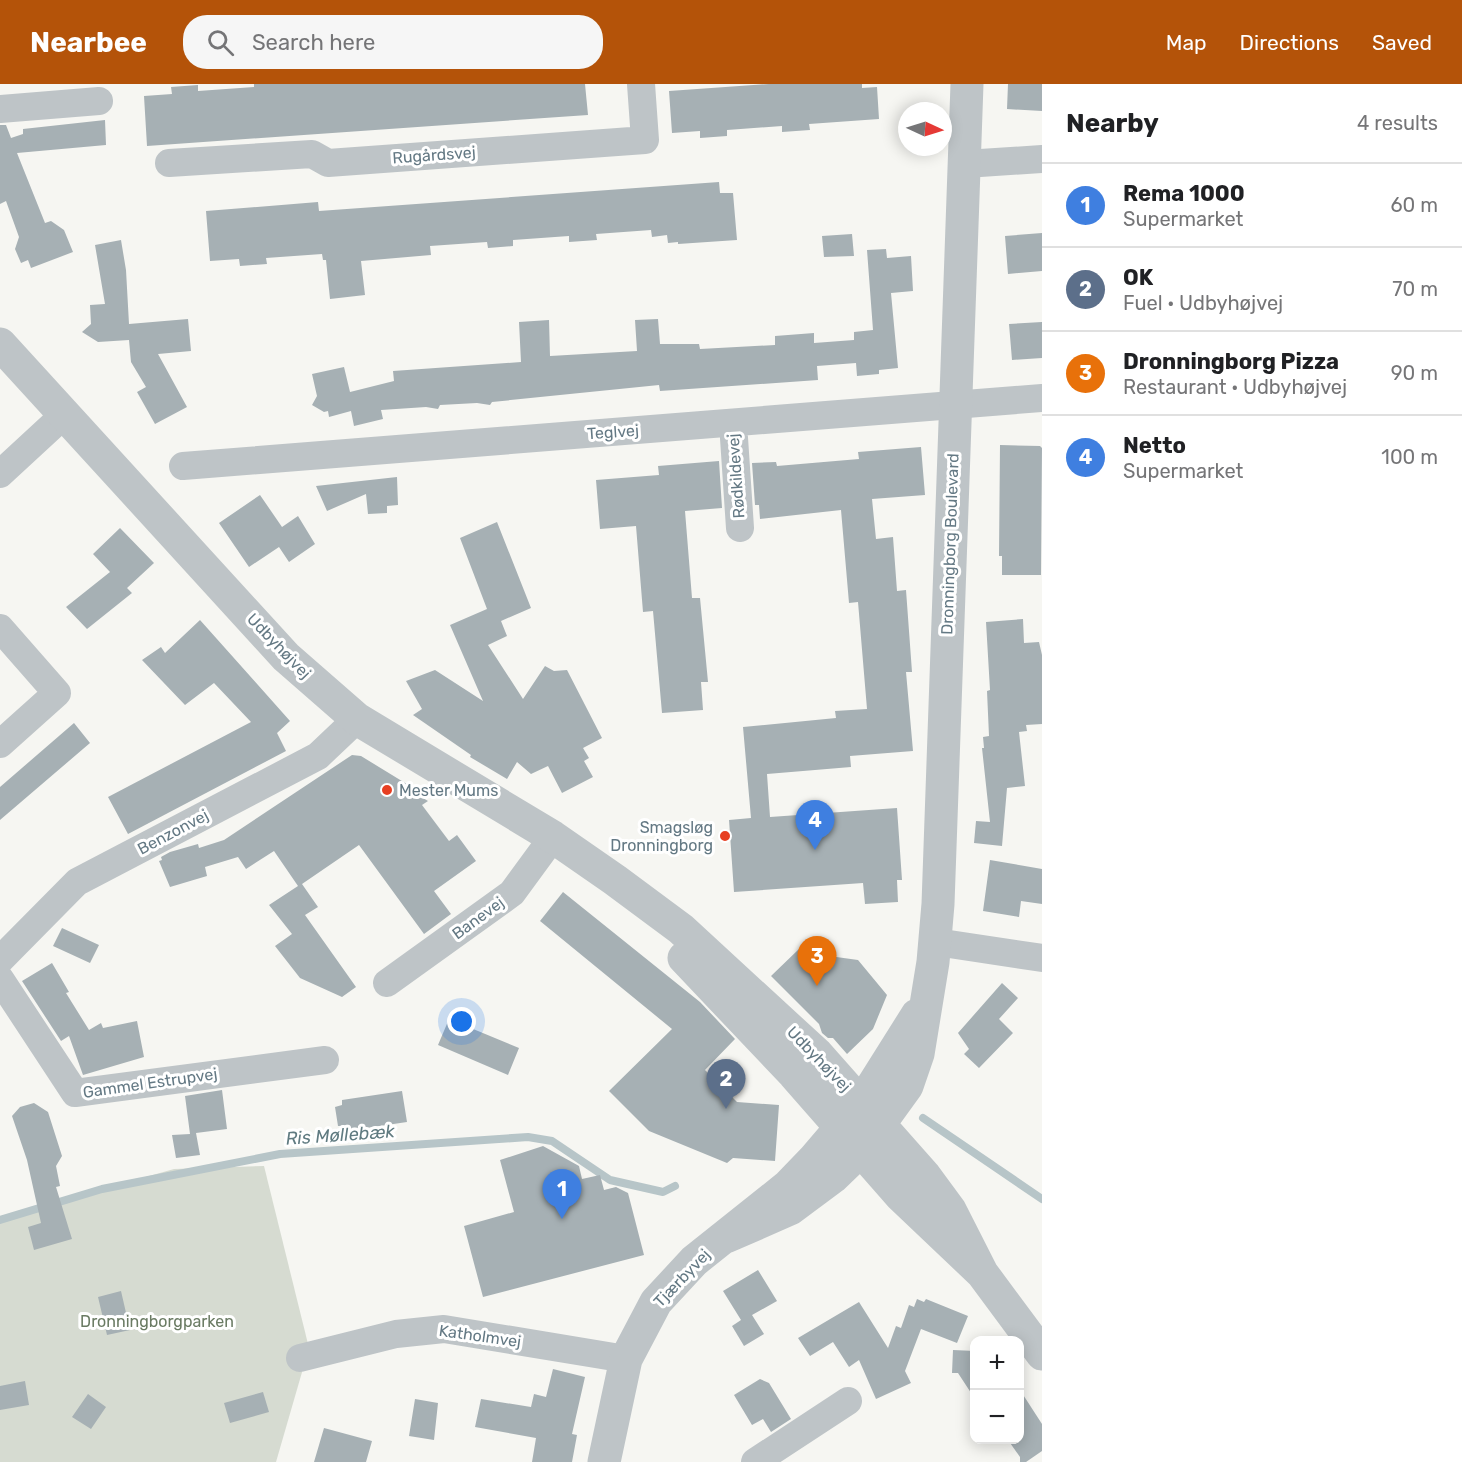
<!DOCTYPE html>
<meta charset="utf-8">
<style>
body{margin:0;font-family:Rubik,sans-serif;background:#f6f6f6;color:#202124}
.controls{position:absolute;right:18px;bottom:18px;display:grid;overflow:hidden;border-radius:12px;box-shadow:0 3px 15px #0003}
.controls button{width:54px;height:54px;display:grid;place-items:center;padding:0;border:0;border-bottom:2px solid #e0e0e0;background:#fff;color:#202124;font:30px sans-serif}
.compass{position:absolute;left:898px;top:18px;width:54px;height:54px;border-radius:50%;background:#fff;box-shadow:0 3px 15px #0003;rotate:94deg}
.you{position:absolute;left:462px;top:938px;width:21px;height:21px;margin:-15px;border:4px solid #fff;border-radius:50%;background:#1a73e8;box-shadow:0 0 0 9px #1a73e833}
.badge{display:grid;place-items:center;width:39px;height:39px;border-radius:50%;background:#b45309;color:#fff;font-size:20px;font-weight:700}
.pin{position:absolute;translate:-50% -50px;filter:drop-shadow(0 2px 3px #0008)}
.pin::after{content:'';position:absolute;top:32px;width:21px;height:18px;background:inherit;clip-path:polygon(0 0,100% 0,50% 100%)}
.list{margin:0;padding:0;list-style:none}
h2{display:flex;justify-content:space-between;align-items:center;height:78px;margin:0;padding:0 24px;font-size:26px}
h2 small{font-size:20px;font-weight:400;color:#757577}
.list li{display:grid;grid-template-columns:39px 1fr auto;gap:18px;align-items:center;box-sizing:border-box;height:84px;padding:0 24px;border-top:2px solid #e0e0e0}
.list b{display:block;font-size:22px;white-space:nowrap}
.list p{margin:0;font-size:20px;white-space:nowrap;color:#757577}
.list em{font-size:20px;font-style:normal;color:#757577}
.icon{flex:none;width:33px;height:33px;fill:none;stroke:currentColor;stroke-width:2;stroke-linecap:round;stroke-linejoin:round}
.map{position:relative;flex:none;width:1042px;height:1378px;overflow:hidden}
header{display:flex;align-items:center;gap:36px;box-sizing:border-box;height:84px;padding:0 30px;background:#b45309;color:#fff}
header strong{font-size:28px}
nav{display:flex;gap:33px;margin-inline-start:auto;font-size:21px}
.search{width:420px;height:54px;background:#f6f6f6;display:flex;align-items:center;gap:15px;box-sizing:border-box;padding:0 21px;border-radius:24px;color:#757577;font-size:22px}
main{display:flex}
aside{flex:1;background:#fff}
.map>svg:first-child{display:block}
.green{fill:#d6dbd1}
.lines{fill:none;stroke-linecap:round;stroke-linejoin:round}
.stream{stroke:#b7c5c8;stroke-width:8}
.building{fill:#a6b0b4}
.minor{stroke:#bec4c7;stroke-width:28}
.tertiary{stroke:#bec4c7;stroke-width:33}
.poi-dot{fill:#e73f22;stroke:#fff;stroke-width:2}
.labels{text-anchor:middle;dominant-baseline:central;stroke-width:6;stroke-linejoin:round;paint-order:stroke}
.street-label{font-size:16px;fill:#647984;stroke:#fff}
.poi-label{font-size:16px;fill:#647984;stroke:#fff;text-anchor:start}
.park-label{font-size:16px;fill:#6a7b63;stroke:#fff}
.water-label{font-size:18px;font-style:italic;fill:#607b81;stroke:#fff}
</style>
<header>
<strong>Nearbee</strong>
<div class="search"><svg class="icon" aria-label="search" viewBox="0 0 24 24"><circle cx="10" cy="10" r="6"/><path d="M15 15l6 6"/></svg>Search here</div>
<nav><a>Map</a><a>Directions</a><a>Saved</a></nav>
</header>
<main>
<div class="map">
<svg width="1042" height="1378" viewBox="0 0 1042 1378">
<rect width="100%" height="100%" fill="#f6f6f2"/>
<path class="green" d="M 264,1082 L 309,1264 L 276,1378 L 0,1378 L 0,1134 L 174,1085 Z"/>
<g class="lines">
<path class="stream" d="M 923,1034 L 1042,1115
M 0,1136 L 102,1105 L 280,1070 L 528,1053 L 552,1057 L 610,1096 L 663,1108 L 675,1102"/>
</g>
<path class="building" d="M 254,0 L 585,0 L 588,31 L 147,62 L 144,12 L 172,10 L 171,3 L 198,1 L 198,7 L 254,3 Z
M 769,0 L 862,0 L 862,4 L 877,3 L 879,35 L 809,40 L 810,46 L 782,48 L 782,42 L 727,46 L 727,52 L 700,54 L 700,47 L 672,49 L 669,7 Z
M 1008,0 L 1042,0 L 1042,27 L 1007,25 Z
M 105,36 L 106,61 L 17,69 L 45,139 L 51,137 L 64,146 L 73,168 L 31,184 L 28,176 L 21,179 L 15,165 L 19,153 L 6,117 L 0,120 L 0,41 L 6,41 L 11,54 L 23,50 L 23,45 Z
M 719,98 L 720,109 L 733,109 L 737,156 L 678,160 L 678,158 L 668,159 L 667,151 L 652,153 L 651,146 L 596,150 L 597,156 L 569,158 L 569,152 L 513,156 L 513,162 L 488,164 L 487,158 L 430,162 L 431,171 L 361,177 L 365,211 L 330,215 L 326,176 L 323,176 L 322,170 L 266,174 L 267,180 L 240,182 L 239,175 L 210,177 L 206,127 L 318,118 L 319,127 Z
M 1042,149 L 1042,187 L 1008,190 L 1005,152 Z
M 852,150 L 854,172 L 824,173 L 822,152 Z
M 121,156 L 126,186 L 129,240 L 188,235 L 191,267 L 158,270 L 187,323 L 155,340 L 137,308 L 146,303 L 131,278 L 129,256 L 98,258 L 82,248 L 91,240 L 90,221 L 105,220 L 95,161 Z
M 886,165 L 887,174 L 911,172 L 913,207 L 891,209 L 898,284 L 879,286 L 879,290 L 857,292 L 856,279 L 817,282 L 818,296 L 660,307 L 659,301 L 492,318 L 490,321 L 477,319 L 440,321 L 438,325 L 426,323 L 381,326 L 383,335 L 354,342 L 351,327 L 329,333 L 328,327 L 324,328 L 312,321 L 317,312 L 312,290 L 344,283 L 350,308 L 394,297 L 393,287 L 521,278 L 519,238 L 549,236 L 550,272 L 637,267 L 635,236 L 658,235 L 660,260 L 699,260 L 700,265 L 775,261 L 775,252 L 814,249 L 814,259 L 854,256 L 854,248 L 873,246 L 867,166 Z
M 1042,238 L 1042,274 L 1012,276 L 1009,240 Z
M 1000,361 L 1040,362 L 1042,364 L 1041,491 L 1002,491 L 1002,472 L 999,472 Z
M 921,363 L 925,411 L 872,415 L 876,455 L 893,453 L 897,507 L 906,506 L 912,588 L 906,588 L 913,667 L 850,672 L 851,683 L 767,690 L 770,733 L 897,724 L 902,796 L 897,796 L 898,818 L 865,820 L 863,799 L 734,808 L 729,736 L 751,734 L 743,643 L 836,634 L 835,627 L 867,625 L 858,518 L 849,519 L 841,426 L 760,435 L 759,421 L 755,421 L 752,379 L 776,378 L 777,382 L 859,375 L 858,368 Z
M 719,377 L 722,424 L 685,427 L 692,514 L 700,514 L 708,598 L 701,598 L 703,626 L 662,629 L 653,527 L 643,528 L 636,442 L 600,445 L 596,396 L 659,391 L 658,382 Z
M 397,393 L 398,421 L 387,422 L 387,429 L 368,430 L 366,410 L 327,427 L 316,402 Z
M 260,411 L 282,443 L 298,432 L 315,460 L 289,478 L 279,463 L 249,483 L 219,439 Z
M 497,438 L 531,524 L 501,537 L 507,552 L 488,561 L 523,615 L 545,582 L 554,587 L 567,586 L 602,654 L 583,664 L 589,674 L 584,677 L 593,693 L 562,709 L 548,682 L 531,690 L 517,678 L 507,695 L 470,673 L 471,671 L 413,631 L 422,625 L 406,597 L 435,586 L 483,617 L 450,541 L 487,525 L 460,454 Z
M 120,444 L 154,479 L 127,504 L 132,509 L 87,545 L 66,523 L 110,488 L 93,470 Z
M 1023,535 L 1024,559 L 1039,558 L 1042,571 L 1042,640 L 1026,641 L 1027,647 L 1019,648 L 1025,702 L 1007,704 L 1002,762 L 974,759 L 976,737 L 990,738 L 982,664 L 984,664 L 983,653 L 989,652 L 987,607 L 990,606 L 986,538 Z
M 200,536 L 290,637 L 277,649 L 286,667 L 128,750 L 108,713 L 251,638 L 214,599 L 185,621 L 142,576 L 161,563 L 165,569 Z
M 74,639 L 90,659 L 0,736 L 0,703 Z
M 352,671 L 361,672 L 410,702 L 408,705 L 428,717 L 422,721 L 449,757 L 457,751 L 476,777 L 434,807 L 451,830 L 424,850 L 359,761 L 302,800 L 318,823 L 305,831 L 356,903 L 342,913 L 300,894 L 275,862 L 292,850 L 269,821 L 298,802 L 274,767 L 246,785 L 238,773 L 205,783 L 207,792 L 170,803 L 159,777 L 162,776 L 161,773 L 170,768 L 198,760 L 199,764 L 224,756 Z
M 990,776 L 1042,785 L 1042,820 L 1021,817 L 1019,833 L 983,827 Z
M 563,808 L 700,918 L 735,955 L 705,986 L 737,1018 L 779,1021 L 775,1077 L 733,1074 L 727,1079 L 649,1047 L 609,1007 L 672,945 L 540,837 Z
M 62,844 L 99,861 L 90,879 L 53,862 Z
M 799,865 L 814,881 L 822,871 L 858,876 L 887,911 L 873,945 L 847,970 L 833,954 L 828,954 L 822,949 L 819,940 L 771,892 Z
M 52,879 L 69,908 L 66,909 L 89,946 L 101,939 L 103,944 L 137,937 L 144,973 L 83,991 L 69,952 L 61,957 L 22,897 Z
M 1002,899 L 1018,914 L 999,935 L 1013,949 L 979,984 L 964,970 L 969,965 L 958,949 Z
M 449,935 L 519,964 L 508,991 L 438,961 Z
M 222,1006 L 227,1045 L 196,1049 L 200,1071 L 176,1074 L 172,1051 L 190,1050 L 185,1012 Z
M 402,1007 L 407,1038 L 346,1047 L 345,1042 L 338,1042 L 335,1023 L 342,1021 L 342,1016 Z
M 34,1019 L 48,1028 L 62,1072 L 56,1082 L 60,1102 L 56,1103 L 72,1155 L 34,1166 L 28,1143 L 41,1139 L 27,1076 L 12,1032 L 20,1023 Z
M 543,1062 L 579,1082 L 582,1095 L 600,1091 L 604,1106 L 616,1103 L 628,1109 L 644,1171 L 483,1213 L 464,1142 L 514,1128 L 500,1076 Z
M 758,1186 L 777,1217 L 752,1231 L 764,1250 L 744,1262 L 732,1242 L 741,1236 L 723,1207 Z
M 121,1207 L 130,1246 L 107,1251 L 98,1213 Z
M 917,1215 L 924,1218 L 926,1215 L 968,1232 L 957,1259 L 921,1245 L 905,1287 L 911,1299 L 876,1315 L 859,1276 L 849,1283 L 833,1258 L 810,1272 L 798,1254 L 859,1218 L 888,1264 L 896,1242 L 901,1244 L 909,1221 L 914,1223 Z
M 953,1266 L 975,1267 L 975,1315 L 958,1289 L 952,1289 Z
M 553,1285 L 585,1293 L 572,1350 L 577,1351 L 572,1378 L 532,1378 L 536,1354 L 475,1343 L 481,1315 L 531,1323 L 534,1310 L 546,1313 Z
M 760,1295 L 769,1299 L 791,1335 L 771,1348 L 763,1335 L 752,1341 L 734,1311 Z
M 25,1297 L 29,1321 L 0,1326 L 0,1302 Z
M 1020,1306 L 1042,1340 L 1042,1367 L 1026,1378 L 1020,1378 L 1020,1373 L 1008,1356 L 1020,1356 Z
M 263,1308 L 269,1328 L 230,1339 L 224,1319 Z
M 88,1310 L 106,1323 L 91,1345 L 72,1333 Z
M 415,1315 L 438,1319 L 434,1356 L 409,1352 Z
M 324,1344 L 372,1357 L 366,1378 L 314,1378 Z"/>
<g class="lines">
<path class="minor" d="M 0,25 L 99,17
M 169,79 L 312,70 L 328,79 L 645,56 L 641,0
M 965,80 L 1042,75
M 733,339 L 740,444
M 183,382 L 1042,314
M 0,390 L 65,330
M 0,544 L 57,609 L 0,660
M 936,858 L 1042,874
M 0,876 L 77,798 L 318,672 L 357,635
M 0,895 L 75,1009 L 325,976
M 387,899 L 512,809 L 553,753
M 300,1274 L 396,1250 L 444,1245 L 626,1275
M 755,1378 L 848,1317"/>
<path class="tertiary" d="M 0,260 L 286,573 L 357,635 L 553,753 L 615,796 L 681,845 L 817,970 L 925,1092 L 950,1126 L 982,1189
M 684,874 L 794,990 L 901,1112 L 982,1189 L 1042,1270
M 726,1153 L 790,1125 L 833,1093 L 860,1067 L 907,1002 L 918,970 L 933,878 L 938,820 L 967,0
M 604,1378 L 626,1275 L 656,1218 L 694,1177 L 788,1102 L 814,1075 L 861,1020 L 917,931"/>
</g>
<g class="poi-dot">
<circle cx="387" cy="706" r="6"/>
<circle cx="725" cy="752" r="6"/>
</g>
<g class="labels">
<g class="street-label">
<text transform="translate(434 71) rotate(-4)">Rugårdsvej</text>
<text transform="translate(613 348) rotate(-4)">Teglvej</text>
<text transform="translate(736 392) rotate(-94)">Rødkildevej</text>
<text transform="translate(950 460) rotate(-88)">Dronningborg Boulevard</text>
<text transform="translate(279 562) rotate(46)">Udbyhøjvej</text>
<text transform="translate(173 748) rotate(-28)">Benzonvej</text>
<text transform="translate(478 834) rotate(-36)">Banevej</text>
<text transform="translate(819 975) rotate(46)">Udbyhøjvej</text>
<text transform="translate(150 999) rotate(-8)">Gammel Estrupvej</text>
<text transform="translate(682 1194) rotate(-46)">Tjærbyvej</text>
<text transform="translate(480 1252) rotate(8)">Katholmvej</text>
</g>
<g class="poi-label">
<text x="399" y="706">Mester Mums</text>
<text x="713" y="743" text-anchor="end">Smagsløg<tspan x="713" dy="18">Dronningborg</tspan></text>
</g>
<g class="park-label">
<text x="157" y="1237">Dronningborgparken</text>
</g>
<g class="water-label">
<text transform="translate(340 1051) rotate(-4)">Ris Møllebæk</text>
</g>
</g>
</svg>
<div class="controls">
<button>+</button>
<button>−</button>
</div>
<svg class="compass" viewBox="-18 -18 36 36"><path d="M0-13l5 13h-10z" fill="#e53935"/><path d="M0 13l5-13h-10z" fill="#757577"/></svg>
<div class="you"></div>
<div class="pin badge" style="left:562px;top:1135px;background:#3f7fe0">1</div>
<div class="pin badge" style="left:726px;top:1025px;background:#5c6f8a">2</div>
<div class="pin badge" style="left:817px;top:902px;background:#e8710a">3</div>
<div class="pin badge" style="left:815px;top:766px;background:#3f7fe0">4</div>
</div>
<aside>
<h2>Nearby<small>4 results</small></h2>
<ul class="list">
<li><span class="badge" style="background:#3f7fe0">1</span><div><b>Rema 1000</b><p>Supermarket</p></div><em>60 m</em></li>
<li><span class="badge" style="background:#5c6f8a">2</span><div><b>OK</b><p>Fuel · Udbyhøjvej</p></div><em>70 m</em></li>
<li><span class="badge" style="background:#e8710a">3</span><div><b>Dronningborg Pizza</b><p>Restaurant · Udbyhøjvej</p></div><em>90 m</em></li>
<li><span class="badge" style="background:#3f7fe0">4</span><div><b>Netto</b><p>Supermarket</p></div><em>100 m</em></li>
</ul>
</aside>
</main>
